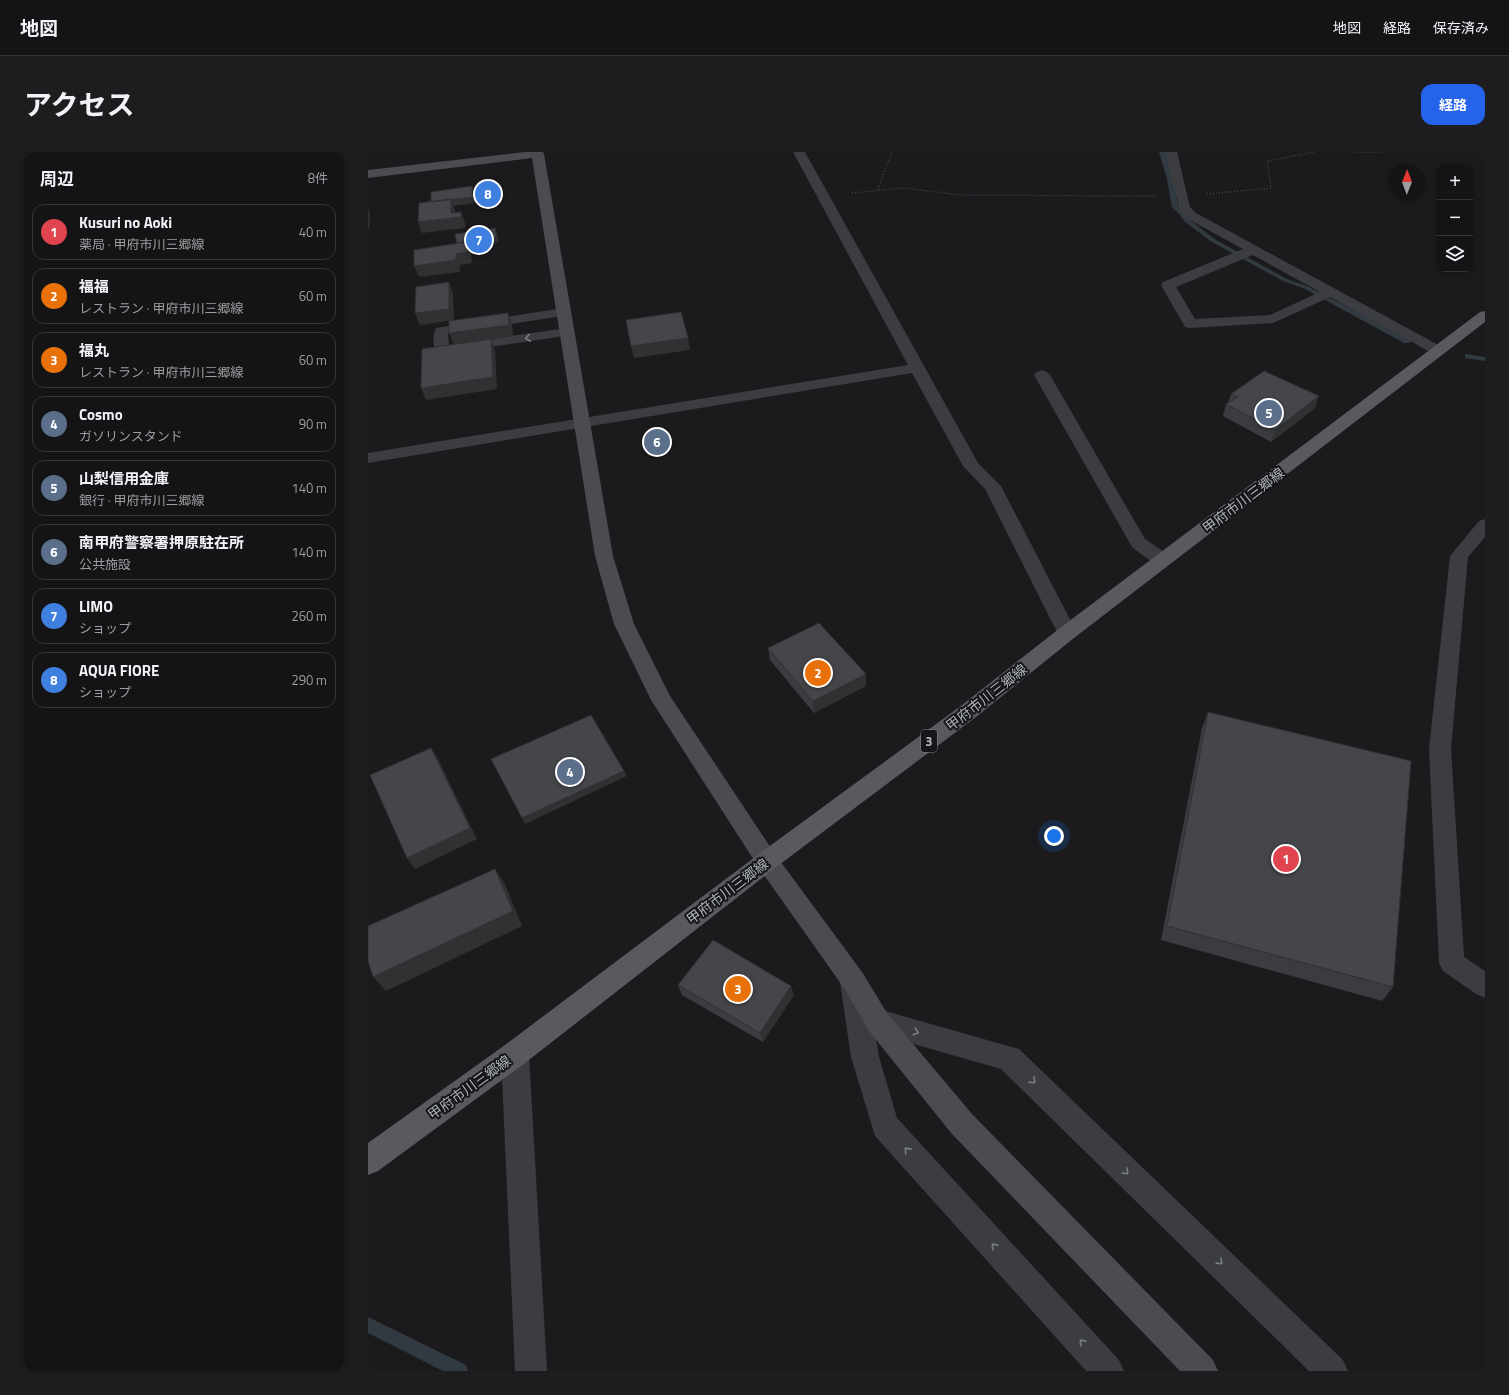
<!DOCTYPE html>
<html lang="ja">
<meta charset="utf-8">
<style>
body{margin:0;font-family:"Titillium Web","Noto Sans JP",sans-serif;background:#1d1d1f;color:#f1f3f6}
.controls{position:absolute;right:12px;top:12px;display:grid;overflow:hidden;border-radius:8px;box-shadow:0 2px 6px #0003}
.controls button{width:36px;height:36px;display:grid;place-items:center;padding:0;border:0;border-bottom:1px solid #333335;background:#141416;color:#f1f3f6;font:20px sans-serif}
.compass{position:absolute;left:1021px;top:12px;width:36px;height:36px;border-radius:50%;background:#141416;box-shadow:0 2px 6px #0003;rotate:1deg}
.you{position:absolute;left:686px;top:684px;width:14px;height:14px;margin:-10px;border:3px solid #fff;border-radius:50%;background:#1a73e8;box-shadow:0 0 0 6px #1a73e833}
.badge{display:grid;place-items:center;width:26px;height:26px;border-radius:50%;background:#2563eb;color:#fff;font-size:13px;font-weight:700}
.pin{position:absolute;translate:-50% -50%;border:2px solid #fff;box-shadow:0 1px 4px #0006}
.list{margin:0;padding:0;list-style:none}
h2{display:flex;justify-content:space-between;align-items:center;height:52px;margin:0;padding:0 16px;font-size:17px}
h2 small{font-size:13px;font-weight:400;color:#9d9ea1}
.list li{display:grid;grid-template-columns:26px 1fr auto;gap:12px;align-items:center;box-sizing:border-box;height:56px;margin:0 8px 8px;padding:0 8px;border:1px solid #333335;border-radius:12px}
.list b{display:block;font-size:15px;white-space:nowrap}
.list p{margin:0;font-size:13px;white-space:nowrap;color:#9d9ea1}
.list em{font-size:13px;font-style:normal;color:#9d9ea1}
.icon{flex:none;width:22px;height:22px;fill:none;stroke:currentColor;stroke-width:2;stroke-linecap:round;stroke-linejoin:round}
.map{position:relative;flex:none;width:1117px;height:1219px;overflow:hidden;border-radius:12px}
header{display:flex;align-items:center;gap:24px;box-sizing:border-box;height:56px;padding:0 20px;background:#141416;border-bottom:1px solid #333335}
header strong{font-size:19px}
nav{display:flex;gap:22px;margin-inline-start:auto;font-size:14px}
.intro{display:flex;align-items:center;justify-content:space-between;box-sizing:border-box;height:96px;padding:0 24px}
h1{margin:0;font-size:28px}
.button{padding:10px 18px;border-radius:12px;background:#2563eb;color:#fff;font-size:14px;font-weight:700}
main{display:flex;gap:24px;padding:0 24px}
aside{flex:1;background:#141416;border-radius:12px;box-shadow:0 2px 6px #0003}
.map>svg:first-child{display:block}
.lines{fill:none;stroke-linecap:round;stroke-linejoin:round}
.stream{fill:#313a40;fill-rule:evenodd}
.path{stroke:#424448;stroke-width:1.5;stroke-dasharray:1 2;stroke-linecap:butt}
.lane{fill:#3c3d41;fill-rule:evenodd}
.street{fill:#3c3d41;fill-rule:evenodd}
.secondary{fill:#4a4c51;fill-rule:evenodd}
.primary{fill:#585a60;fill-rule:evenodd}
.wall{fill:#3b3c3f}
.shaded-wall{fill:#303133}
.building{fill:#454649;stroke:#303133}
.oneway{stroke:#7b7e84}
.labels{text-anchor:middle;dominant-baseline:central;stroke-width:4;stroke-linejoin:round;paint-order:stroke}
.shield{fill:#161618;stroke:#80848a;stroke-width:1}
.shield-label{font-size:13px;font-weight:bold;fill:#aeb3bb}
.street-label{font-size:14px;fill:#aeb3bb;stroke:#161618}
</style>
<header>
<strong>地図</strong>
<nav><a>地図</a><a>経路</a><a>保存済み</a></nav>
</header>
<div class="intro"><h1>アクセス</h1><a class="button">経路</a></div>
<main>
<aside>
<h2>周辺<small>8件</small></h2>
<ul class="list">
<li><span class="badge" style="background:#e0444e">1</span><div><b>Kusuri no Aoki</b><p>薬局 · 甲府市川三郷線</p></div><em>40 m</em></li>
<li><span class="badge" style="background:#e8710a">2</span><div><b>福福</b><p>レストラン · 甲府市川三郷線</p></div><em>60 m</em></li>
<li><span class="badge" style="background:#e8710a">3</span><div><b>福丸</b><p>レストラン · 甲府市川三郷線</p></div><em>60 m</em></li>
<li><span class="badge" style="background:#5c6f8a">4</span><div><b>Cosmo</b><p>ガソリンスタンド</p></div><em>90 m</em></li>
<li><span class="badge" style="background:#5c6f8a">5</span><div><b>山梨信用金庫</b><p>銀行 · 甲府市川三郷線</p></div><em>140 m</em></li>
<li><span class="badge" style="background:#5c6f8a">6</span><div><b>南甲府警察署押原駐在所</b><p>公共施設</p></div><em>140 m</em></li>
<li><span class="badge" style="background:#3f7fe0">7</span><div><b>LIMO</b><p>ショップ</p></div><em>260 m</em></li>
<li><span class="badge" style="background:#3f7fe0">8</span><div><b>AQUA FIORE</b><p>ショップ</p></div><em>290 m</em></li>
</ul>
</aside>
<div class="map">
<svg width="1117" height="1219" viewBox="0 0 1117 1219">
<rect width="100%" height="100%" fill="#1b1b1d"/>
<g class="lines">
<path class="stream" d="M 791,0 L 797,0 L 805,27 L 810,54 L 817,61 L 822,68 L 848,88 L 919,127 L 939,134 L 1042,187 L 1042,191 L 1036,191 L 935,136 L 915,129 L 844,90 L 817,70 L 812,63 L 804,55 L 799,27 Z
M 1097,202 L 1117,205 L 1117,209 L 1097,206 Z
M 0,1165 L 98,1213 L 100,1219 L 75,1219 L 0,1181 Z"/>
<path class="path" d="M 986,0 L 1014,0
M 510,37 L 524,0
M 484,41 L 536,36 L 593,43 L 788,44
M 839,42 L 903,36 L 899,9 L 947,0"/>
<path class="lane" d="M 195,156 L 200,157 L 202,160 L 200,163 L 80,182 L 81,193 L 199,176 L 204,177 L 206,180 L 204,183 L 74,202 L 69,201 C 65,196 64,182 68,176 Z"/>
<path class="street" d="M 425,0 L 437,0 L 610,311 L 633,334 L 709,481 L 706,486 L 699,488 L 692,486 L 617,337 L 595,314 L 544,221 L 0,311 L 0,301 L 540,213 Z
M 797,0 L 809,0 L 822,55 L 828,61 L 1074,195 L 1076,198 L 1074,201 L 1069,202 L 1064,201 L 962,145 L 905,171 L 822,176 L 817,175 L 793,133 L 795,130 L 875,97 L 820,67 L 812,59 ZM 885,103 L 952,140 L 902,163 L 827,167 L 808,135 Z
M 674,218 L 679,220 L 682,223 L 777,387 L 802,404 L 804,408 L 802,412 C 787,416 775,403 764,395 L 666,223 L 669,220 Z
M 1117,367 L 1117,385 L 1100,405 L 1083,597 L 1096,805 L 1117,819 L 1117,846 L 1108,842 L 1075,819 L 1071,811 L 1061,597 L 1082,404 L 1111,369 Z
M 485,818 L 494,822 L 498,830 L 503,860 L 510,857 L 651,897 L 975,1208 L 980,1219 L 941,1219 L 633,917 L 507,881 L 511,905 L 529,966 L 751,1208 L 756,1219 L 718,1219 L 507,984 L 483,905 L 472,830 L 476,822 Z
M 147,889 L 157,893 L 161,902 L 179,1219 L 147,1219 L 133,902 L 137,893 Z"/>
<path class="secondary" d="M 157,0 L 175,0 L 176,2 L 245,404 L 266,472 L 302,544 L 407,702 L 494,820 L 519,861 L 604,962 L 845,1208 L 850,1219 L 812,1219 L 584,982 L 501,879 L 476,836 L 391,716 L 283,548 L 246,472 L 227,404 L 164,6 L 0,26 L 0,18 Z"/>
<path class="primary" d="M 1117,159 L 1117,170 L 706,486 L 608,565 L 407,716 L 157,911 L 10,1019 L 0,1023 L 0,991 L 137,893 L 391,702 L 594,553 L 692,476 L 1112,160 Z"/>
</g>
<path class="wall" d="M 863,242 L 947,256 L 903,290 L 855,264 L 858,252 L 860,251 Z
M 400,496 L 498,534 L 446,561 L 402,508 Z
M 840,560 L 1025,835 L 1014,849 L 793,788 L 834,576 Z
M 310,833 L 426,843 L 395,890 L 314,843 Z"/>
<path class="shaded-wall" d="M 127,28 L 129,34 L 130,49 L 113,51 L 111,45 Z
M 104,34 L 106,40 L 107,51 L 85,54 L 87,58 L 87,65 L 93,60 L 97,71 L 97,76 L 54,81 L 50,70 Z
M 0,56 L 2,62 L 1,76 L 0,77 Z
M 127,76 L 131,90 L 101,95 L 103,102 L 104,111 L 92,113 L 92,120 L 51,125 L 46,114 L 88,102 L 91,97 L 89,91 Z
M 81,130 L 85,142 L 86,168 L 52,173 L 47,161 Z
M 140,161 L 144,172 L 145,184 L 123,188 L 127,199 L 129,237 L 58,248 L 53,236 L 86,193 L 81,181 Z
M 320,186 L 322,198 L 266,206 L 263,194 Z
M 951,244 L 947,256 L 903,290 L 907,278 Z
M 498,522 L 498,534 L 446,561 L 445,549 Z
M 63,596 L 70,607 L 109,687 L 47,717 L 39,706 Z
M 256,619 L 259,624 L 157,672 L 154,666 Z
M 127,717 L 137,732 L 154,774 L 18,839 L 5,825 Z
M 423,834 L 426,843 L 395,890 L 392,881 Z"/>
<path class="building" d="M 127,28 L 128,43 L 111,45 L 110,30 Z
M 104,34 L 105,45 L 63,50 L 63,40 Z
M 83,47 L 83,61 L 93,60 L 93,65 L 50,70 L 51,51 Z
M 127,76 L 129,85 L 89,91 L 87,82 Z
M 99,90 L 100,100 L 88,102 L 88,108 L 46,114 L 46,98 Z
M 81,130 L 81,157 L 47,161 L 48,135 Z
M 313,160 L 320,186 L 263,194 L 258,168 Z
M 140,161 L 141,173 L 81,181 L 81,169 Z
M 123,187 L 125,225 L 53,236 L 54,197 Z
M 896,219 L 951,244 L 907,278 L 858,252 L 870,245 L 863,242 Z
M 451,471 L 498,522 L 445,549 L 400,496 Z
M 840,560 L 1043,609 L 1025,835 L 799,774 Z
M 223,563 L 256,619 L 154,666 L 123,607 Z
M 63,596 L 102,676 L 39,706 L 2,623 Z
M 127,717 L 145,759 L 5,825 L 0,809 L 0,774 Z
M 345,788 L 423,834 L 392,881 L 310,833 Z"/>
<defs><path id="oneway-chevron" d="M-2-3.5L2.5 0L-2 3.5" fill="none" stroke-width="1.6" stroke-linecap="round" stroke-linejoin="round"/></defs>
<g class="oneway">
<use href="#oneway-chevron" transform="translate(160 186) rotate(172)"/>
<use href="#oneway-chevron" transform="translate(548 880) rotate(16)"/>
<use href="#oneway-chevron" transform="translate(665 929) rotate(44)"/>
<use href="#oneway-chevron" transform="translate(539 998) rotate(-132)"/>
<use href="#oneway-chevron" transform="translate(758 1020) rotate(44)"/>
<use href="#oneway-chevron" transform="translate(626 1094) rotate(-132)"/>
<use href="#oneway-chevron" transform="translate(852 1110) rotate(44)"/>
<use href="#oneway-chevron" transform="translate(714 1190) rotate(-132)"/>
</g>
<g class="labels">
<rect class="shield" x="553" y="578" width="16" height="22" rx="3"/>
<g class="shield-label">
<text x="561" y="589">3</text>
</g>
<g class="street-label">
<text transform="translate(875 348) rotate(-37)">甲府市川三郷線</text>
<text transform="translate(618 545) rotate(-38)">甲府市川三郷線</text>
<text transform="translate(359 739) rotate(-37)">甲府市川三郷線</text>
<text transform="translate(101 935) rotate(-36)">甲府市川三郷線</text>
</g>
</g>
</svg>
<div class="controls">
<button>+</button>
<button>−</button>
<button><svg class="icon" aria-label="layers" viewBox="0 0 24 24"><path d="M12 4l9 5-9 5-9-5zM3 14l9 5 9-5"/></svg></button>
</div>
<svg class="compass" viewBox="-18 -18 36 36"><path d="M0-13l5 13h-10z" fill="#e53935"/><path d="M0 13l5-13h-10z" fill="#9d9ea1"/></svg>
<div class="you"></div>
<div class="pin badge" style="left:918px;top:707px;background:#e0444e">1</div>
<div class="pin badge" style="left:450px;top:521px;background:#e8710a">2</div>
<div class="pin badge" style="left:370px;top:837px;background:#e8710a">3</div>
<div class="pin badge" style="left:202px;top:620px;background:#5c6f8a">4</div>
<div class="pin badge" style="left:901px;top:261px;background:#5c6f8a">5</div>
<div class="pin badge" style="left:289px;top:290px;background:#5c6f8a">6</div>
<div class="pin badge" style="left:111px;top:88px;background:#3f7fe0">7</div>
<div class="pin badge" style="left:120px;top:42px;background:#3f7fe0">8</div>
</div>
</main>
